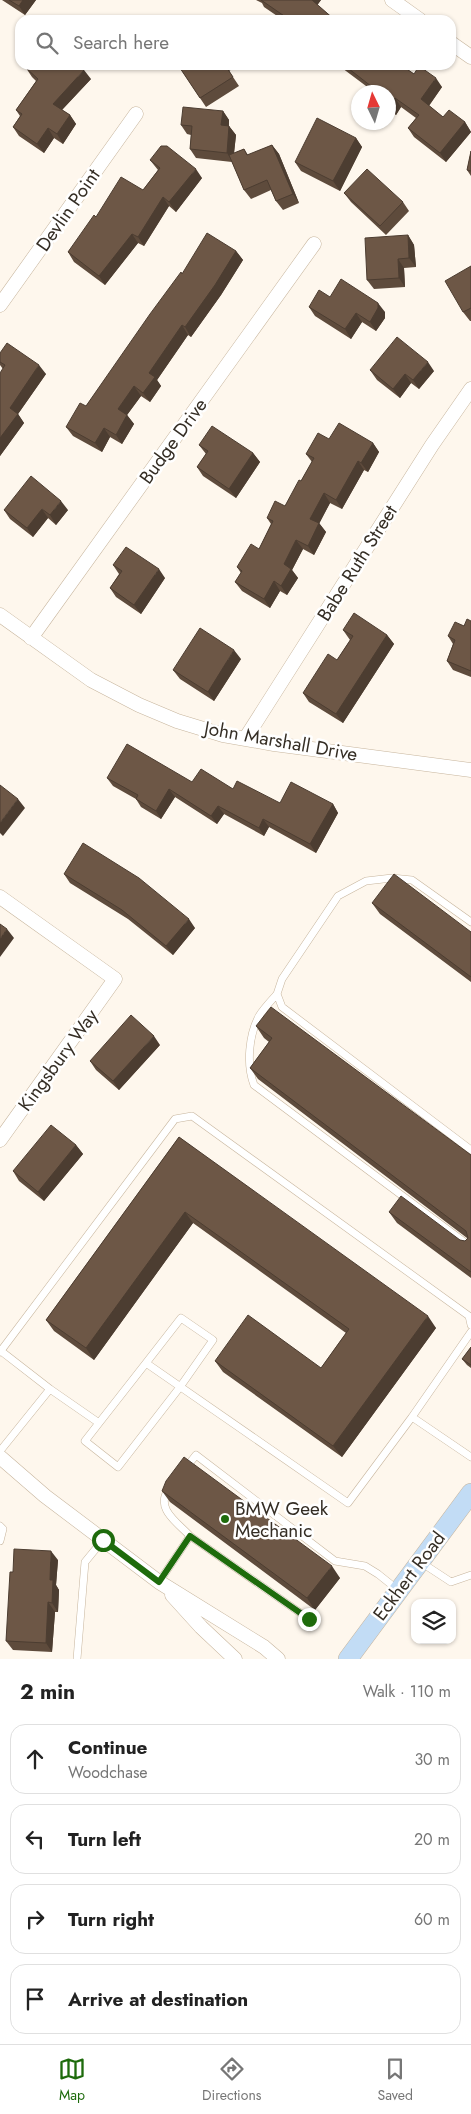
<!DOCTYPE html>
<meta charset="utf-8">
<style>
body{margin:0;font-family:Jost,sans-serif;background:#f2f2f2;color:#222}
.controls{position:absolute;right:15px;bottom:15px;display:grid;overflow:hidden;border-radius:10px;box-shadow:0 1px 4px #0004}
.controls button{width:45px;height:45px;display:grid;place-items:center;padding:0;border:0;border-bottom:1px solid #e0e0e0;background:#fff;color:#222;font:25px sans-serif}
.compass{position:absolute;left:351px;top:85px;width:45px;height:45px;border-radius:50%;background:#fff;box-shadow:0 1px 4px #0004;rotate:355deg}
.stop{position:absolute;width:15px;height:15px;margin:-11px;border:4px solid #1e6b0c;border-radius:50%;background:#fff}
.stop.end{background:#1e6b0c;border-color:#fff;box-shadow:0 1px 5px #0008}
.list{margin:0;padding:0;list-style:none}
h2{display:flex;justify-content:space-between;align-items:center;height:65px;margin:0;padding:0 20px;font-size:21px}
h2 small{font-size:16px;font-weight:400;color:#767676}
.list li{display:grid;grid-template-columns:32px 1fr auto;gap:15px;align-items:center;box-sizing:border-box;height:70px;margin:0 10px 10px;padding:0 10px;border:1px solid #e0e0e0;border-radius:15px}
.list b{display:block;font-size:19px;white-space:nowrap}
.list p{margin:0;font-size:16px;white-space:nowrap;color:#767676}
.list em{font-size:16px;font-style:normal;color:#767676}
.icon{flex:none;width:28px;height:28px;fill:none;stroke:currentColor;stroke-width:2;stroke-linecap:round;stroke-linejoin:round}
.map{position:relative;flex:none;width:471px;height:1659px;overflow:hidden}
.search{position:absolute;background:#fff;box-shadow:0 1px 4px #0004;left:15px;right:15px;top:15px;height:55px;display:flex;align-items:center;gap:12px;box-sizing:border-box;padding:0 18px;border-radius:15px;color:#767676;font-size:19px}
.sheet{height:385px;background:#fff}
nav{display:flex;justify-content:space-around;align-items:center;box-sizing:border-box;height:70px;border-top:1px solid #e0e0e0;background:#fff;font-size:14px;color:#767676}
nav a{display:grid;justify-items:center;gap:2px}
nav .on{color:#1e6b0c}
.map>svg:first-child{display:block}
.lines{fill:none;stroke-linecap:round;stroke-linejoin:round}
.service-casing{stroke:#c7b59d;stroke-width:8}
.minor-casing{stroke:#c7b59d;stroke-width:15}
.secondary-casing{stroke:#c7b59d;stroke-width:20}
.service{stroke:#fff;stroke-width:7}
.minor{stroke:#fff;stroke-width:14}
.secondary{stroke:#c2dcf5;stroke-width:19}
.wall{fill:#5e4b3c}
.shaded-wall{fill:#4c3d31}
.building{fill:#6d5746;stroke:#4c3d31}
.route{stroke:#1e6b0c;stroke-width:6}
.poi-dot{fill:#1e6b0c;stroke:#fff;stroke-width:2}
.labels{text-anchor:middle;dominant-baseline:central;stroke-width:5;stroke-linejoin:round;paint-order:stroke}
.street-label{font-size:19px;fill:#352e25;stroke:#fff}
.poi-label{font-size:19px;fill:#352e25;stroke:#fff;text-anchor:start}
</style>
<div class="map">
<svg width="471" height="1659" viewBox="0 0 471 1659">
<rect width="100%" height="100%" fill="#fef7ed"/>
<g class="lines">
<g class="service-casing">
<path id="service" d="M 471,922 L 412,880 L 392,878 L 366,881 L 338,896 L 282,979 L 277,994 L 282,1007 L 471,1150
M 277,994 C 271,1001 264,1008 259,1016 C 249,1035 246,1064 254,1085 L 471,1247
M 471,1332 L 412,1417 L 471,1457
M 0,1352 L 175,1119 L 192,1116 L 469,1316 L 471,1325
M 50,1389 L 99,1423 L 146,1363 L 348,1503 L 412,1417
M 99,1423 L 85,1441 L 118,1467 L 180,1387 L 213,1340 L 181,1318 L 146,1363
M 0,1451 L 50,1389 L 1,1351
M 185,1469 L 196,1455 L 335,1561 L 365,1566 L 378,1574 L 398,1590
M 0,1526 L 3,1529 L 0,1541
M 190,1536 L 309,1619
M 422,1563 L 451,1582 L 471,1575
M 159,1582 L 190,1536 C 178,1523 154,1508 169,1489
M 77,1659 L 85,1562 L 103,1540"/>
</g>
<g class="minor-casing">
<path id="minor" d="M 392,0 L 420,20
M 451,43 L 471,57
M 0,305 L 136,114
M 0,615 L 91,680 L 139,705 L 177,721 L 223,735 L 274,744 L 471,770
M 31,638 L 314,244
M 245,739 L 432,445 L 471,389
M 0,897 L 115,979 L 0,1140
M 0,1457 L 45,1496 L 159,1582 L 264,1647 L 278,1659
M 172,1595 L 201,1627 L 235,1659"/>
</g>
<g class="secondary-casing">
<path id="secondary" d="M 348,1659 L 471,1493"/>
</g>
<use href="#service" class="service"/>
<use href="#minor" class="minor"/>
<use href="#secondary" class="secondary"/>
</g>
<path class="wall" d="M 2,0 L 36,0 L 25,15 Z
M 256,0 L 321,0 L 317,5 L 335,20 L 283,20 L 264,7 L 262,3 Z
M 178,65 L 232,65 L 234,68 L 229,71 L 239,86 L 206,107 Z
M 338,65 L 401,65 L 414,74 L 442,87 L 429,106 L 443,117 L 465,122 L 471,132 L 446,162 L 414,137 L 408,128 L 416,118 L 401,107 L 396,115 L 388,109 L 388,92 L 374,92 Z
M 26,68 L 91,79 L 62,110 L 70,115 L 76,124 L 63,144 L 54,138 L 44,153 L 19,136 L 13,127 L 20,116 L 16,110 L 36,81 L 32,77 Z
M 223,111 L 229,120 L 229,126 L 236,135 L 234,153 L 244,149 L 248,155 L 272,145 L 279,154 L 299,203 L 283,210 L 276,201 L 271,190 L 251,199 L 244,190 L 232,162 L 196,158 L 190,149 L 191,135 L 187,134 L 181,125 Z
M 356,138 L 362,147 L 340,191 L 301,171 L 295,162 Z
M 471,151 L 471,176 L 467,170 Z
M 150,160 L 202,178 L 176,212 L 169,206 L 144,246 L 138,243 L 105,285 L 74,262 L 68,252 L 96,217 L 143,190 L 158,170 Z
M 344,193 L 403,202 L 409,211 L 386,235 L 351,202 Z
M 408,235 L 414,245 L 416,267 L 404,268 L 405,287 L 374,289 L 367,280 Z
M 236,251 L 243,260 L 221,295 L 191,337 L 188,335 L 157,380 L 161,386 L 150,402 L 141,396 L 127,415 L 134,424 L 122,444 L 110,437 L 102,452 L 73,436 L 66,427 L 86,406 L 182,274 Z
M 471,266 L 471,321 L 470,321 L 463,312 Z
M 330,297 L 385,312 L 385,318 L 376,331 L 362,322 L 351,339 L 315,316 L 309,307 Z
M 0,353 L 46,374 L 18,414 L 24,423 L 0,456 L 3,369 L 0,365 Z
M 370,370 L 434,371 L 419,389 L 411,383 L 400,398 L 377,380 Z
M 329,439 L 373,443 L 379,452 L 368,472 L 364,470 L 342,509 L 330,503 L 319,523 L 326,532 L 314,555 L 303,549 L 292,570 L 298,578 L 287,595 L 280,591 L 270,608 L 242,591 L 235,582 L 241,573 L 237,567 L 259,549 L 271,524 L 267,518 L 285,506 L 301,481 L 312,462 L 306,454 Z
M 199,445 L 253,453 L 260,462 L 236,498 L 203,476 L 197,467 L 206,454 Z
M 4,510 L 68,510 L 56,525 L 48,518 L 33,537 L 10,519 Z
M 113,565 L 165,578 L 141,614 L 116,597 L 110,588 L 119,574 Z
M 471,621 L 471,677 L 453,670 L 447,661 L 453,644 L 448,636 Z
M 343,630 L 387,635 L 394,644 L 343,723 L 309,702 L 303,693 L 337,660 L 350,640 Z
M 241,659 L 214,701 L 180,679 L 173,670 Z
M 107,778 L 192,782 L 233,789 L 280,803 L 333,804 L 338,813 L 316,853 L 269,827 L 264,836 L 224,814 L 217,824 L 175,797 L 161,819 L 141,807 L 136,799 L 113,786 Z
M 64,874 L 195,928 L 173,955 L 128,919 L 70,883 Z
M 372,903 L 471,932 L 471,982 L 380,914 Z
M 256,1026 L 471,1155 L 471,1278 L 397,1223 L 389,1212 L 460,1240 L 465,1241 L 468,1238 L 467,1238 L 258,1079 L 250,1068 L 269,1042 L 264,1038 Z
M 160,1045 L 119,1090 L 96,1070 L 90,1061 Z
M 179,1137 L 436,1328 L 342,1457 L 223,1372 L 215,1361 L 321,1368 L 346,1333 L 193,1223 L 94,1360 L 54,1331 L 46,1320 Z
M 76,1145 L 83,1154 L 44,1201 L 19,1181 L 13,1171 Z
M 471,1347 L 471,1368 L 467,1365 L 462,1359 Z
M 162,1491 L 340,1578 L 315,1610 L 170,1502 Z
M 58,1560 L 56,1585 L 59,1590 L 58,1612 L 55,1612 L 52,1652 L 13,1650 L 6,1641 L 13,1572 Z"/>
<path class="shaded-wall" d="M 23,0 L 36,0 L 25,15 L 19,6 Z
M 311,0 L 321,0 L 316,7 Z
M 84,70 L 91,79 L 59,113 L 53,104 Z
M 436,78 L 442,87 L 427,108 L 421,99 Z
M 395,98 L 401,107 L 396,115 L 390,105 Z
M 223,111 L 229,120 L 228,134 L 221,125 Z
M 70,115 L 76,124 L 63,144 L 57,134 Z
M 465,122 L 471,132 L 446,162 L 440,153 Z
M 229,126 L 236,135 L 233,162 L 227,153 Z
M 48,128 L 54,138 L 44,153 L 37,144 Z
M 356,138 L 362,147 L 340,191 L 333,181 Z
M 272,145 L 279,154 L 299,203 L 293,194 Z
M 196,169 L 202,178 L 176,212 L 169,202 Z
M 163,197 L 169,206 L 144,246 L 138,237 Z
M 132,234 L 138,243 L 105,285 L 99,276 Z
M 408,235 L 414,245 L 416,267 L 409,258 Z
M 236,251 L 243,260 L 221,295 L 191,337 L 185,327 Z
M 398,259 L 404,268 L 405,287 L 399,278 Z
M 378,303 L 385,312 L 385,318 L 376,331 L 370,322 Z
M 356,313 L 362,322 L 351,339 L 345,329 Z
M 182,325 L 188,335 L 157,380 L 161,386 L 150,402 L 143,393 L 149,373 Z
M 428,362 L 434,371 L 419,389 L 413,380 Z
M 39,365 L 46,374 L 18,414 L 24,423 L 0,456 L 0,438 L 10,408 Z
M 405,374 L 411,383 L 400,398 L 393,389 Z
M 134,386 L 141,396 L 127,415 L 134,424 L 122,444 L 116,435 L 118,409 Z
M 104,428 L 110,437 L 102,452 L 95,443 Z
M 373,443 L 379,452 L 368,472 L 361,463 Z
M 253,453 L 260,462 L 236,498 L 229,489 Z
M 358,461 L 364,470 L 342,509 L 336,500 Z
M 324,493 L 330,503 L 317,528 L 310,519 Z
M 61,501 L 68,510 L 56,525 L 50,515 Z
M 42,509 L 48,518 L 33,537 L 27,528 Z
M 319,523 L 326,532 L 314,555 L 308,546 Z
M 296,540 L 303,549 L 292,570 L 298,578 L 287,595 L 281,586 L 284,564 Z
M 159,569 L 165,578 L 141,614 L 134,605 Z
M 274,581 L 280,591 L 270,608 L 264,599 Z
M 387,635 L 394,644 L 343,723 L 336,714 Z
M 234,650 L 241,659 L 214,701 L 208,692 Z
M 169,789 L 175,797 L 161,819 L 156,811 Z
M 18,799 L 25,808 L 3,836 L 0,833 L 0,823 Z
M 333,804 L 338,813 L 316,853 L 310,844 Z
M 218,806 L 224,814 L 217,824 L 211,816 Z
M 263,819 L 269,827 L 264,836 L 259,828 Z
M 189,919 L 195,928 L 173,955 L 166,946 Z
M 7,929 L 14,938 L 0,957 L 0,939 Z
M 154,1036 L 160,1045 L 119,1090 L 113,1081 Z
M 76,1145 L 83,1154 L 44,1201 L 38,1192 Z
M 185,1212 L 193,1223 L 94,1360 L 86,1348 Z
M 428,1316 L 436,1328 L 342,1457 L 333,1446 Z
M 51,1551 L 58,1560 L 56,1585 L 59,1590 L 58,1612 L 52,1603 L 50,1580 Z
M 332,1566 L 340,1578 L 315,1610 L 307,1598 Z
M 48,1602 L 55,1612 L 52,1652 L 46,1643 Z"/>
<path class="building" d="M 9,0 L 23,0 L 19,6 Z
M 261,0 L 312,0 L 335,20 L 290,20 Z
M 28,65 L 79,65 L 84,70 L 53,104 L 70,115 L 57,134 L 48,128 L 37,144 L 13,127 L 22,114 L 16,110 L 38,79 L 26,68 Z
M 178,65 L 225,65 L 233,77 L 200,98 Z
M 344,65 L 401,65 L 414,74 L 419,66 L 436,78 L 421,99 L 443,117 L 449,110 L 465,122 L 440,153 L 408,128 L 419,115 L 395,98 L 390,105 L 388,105 L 388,92 L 374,92 L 376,90 Z
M 183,107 L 223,111 L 221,125 L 229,126 L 227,153 L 190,149 L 192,126 L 181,125 Z
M 317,118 L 356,138 L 333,181 L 295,162 Z
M 272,145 L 293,194 L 276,201 L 267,180 L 244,190 L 229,155 L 244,149 L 247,155 Z
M 161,146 L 167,146 L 196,169 L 169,202 L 163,197 L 138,237 L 132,234 L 99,276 L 68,252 L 94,215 L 96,217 L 121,177 L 143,190 L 160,168 L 150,160 Z
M 471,151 L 471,171 L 467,170 Z
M 367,169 L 403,202 L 380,226 L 344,193 Z
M 207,233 L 236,251 L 215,285 L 185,327 L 182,325 L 149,373 L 155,377 L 143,393 L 134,386 L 118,409 L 127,415 L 116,435 L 104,428 L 95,443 L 66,427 L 80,403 L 86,406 L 150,314 L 181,272 L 182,274 Z
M 408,235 L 409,258 L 398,259 L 399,278 L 367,280 L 365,238 Z
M 471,266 L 471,308 L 463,312 L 445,281 Z
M 341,279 L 378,303 L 378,308 L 370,322 L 356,313 L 345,329 L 309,307 L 319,290 L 330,297 Z
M 397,337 L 428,362 L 413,380 L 405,374 L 393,389 L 370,370 Z
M 7,343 L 39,365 L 10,408 L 18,414 L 0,438 L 0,373 L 5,365 L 0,362 L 0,353 Z
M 339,423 L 373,443 L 361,463 L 358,461 L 336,500 L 324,493 L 310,519 L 319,523 L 308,546 L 296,540 L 284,564 L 291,569 L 281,586 L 274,581 L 264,599 L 235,582 L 242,571 L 237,567 L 251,544 L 259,549 L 273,521 L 267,518 L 275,501 L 285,506 L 299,480 L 301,481 L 314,458 L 306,454 L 318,433 L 329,439 Z
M 212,426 L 253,453 L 229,489 L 197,467 L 208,451 L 199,445 Z
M 31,476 L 61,501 L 50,515 L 42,509 L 27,528 L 4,510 Z
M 126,547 L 159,569 L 134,605 L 110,588 L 122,571 L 113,565 Z
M 354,613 L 387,635 L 336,714 L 303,693 L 328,654 L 337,660 L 353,636 L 343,630 Z
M 467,619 L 471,621 L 471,671 L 447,661 L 455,640 L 448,636 L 455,622 L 464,626 Z
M 200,628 L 234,650 L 208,692 L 173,670 Z
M 127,744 L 192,782 L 201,769 L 233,789 L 237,781 L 280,803 L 291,782 L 333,804 L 310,844 L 263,819 L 259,828 L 218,806 L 211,816 L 169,789 L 156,811 L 136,799 L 138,795 L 107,778 Z
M 0,785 L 18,799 L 0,823 Z
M 83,843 L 139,878 L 189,919 L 166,946 L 122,910 L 64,874 Z
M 394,874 L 471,932 L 471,977 L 372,903 Z
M 0,924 L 7,929 L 0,939 Z
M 271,1007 L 471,1155 L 471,1272 L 389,1212 L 401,1196 L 460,1240 L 465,1241 L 468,1238 L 466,1231 L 250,1068 L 272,1038 L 256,1026 Z
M 131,1015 L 154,1036 L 113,1081 L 90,1061 Z
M 51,1125 L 76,1145 L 38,1192 L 13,1171 Z
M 179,1137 L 428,1316 L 333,1446 L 215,1361 L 248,1315 L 321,1368 L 349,1329 L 185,1212 L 86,1348 L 46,1320 Z
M 471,1347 L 471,1365 L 462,1359 Z
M 184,1457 L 332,1566 L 307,1598 L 162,1491 L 166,1481 Z
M 14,1549 L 51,1551 L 50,1580 L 53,1580 L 52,1603 L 48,1602 L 46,1643 L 6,1641 L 10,1572 L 13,1572 Z"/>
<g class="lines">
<path class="route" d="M 103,1540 L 159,1582 L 190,1536 L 309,1619"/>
</g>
<circle class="poi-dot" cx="225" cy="1519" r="5"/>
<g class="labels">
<g class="street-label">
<text transform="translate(68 210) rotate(-55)">Devlin Point</text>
<text transform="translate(173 441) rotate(-54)">Budge Drive</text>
<text transform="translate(357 563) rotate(-58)">Babe Ruth Street</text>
<text transform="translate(281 741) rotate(10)">John Marshall Drive</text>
<text transform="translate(58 1060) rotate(-54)">Kingsbury Way</text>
<text transform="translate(409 1576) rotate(-53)">Eckhert Road</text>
</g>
<g class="poi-label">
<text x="235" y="1508">BMW Geek<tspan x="235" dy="22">Mechanic</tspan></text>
</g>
</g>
</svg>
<div class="controls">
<button><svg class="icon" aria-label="layers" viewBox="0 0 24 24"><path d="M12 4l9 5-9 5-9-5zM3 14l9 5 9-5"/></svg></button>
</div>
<svg class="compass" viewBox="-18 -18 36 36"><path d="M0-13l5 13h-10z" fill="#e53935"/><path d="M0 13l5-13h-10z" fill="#767676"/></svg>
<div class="stop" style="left:103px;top:1540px"></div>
<div class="stop end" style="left:309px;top:1619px"></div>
<div class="search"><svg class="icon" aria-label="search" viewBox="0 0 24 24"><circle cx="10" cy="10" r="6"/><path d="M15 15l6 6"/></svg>Search here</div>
</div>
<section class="sheet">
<h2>2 min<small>Walk · 110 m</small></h2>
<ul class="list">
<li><svg class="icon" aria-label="ahead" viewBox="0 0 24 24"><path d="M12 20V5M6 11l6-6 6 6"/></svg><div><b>Continue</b><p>Woodchase</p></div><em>30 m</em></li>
<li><svg class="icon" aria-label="left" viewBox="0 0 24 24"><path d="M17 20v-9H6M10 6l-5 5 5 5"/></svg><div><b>Turn left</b></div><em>20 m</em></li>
<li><svg class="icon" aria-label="right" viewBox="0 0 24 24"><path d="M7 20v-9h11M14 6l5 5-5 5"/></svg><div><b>Turn right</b></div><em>60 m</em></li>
<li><svg class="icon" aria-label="arrive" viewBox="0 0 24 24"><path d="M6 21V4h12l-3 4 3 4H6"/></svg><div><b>Arrive at destination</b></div></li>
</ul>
</section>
<nav>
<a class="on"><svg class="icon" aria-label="map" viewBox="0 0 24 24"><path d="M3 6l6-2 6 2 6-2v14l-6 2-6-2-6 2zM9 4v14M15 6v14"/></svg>Map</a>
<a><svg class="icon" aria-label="directions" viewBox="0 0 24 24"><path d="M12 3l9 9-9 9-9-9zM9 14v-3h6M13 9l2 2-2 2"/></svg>Directions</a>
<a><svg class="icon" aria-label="saved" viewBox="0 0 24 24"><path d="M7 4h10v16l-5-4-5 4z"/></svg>Saved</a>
</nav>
